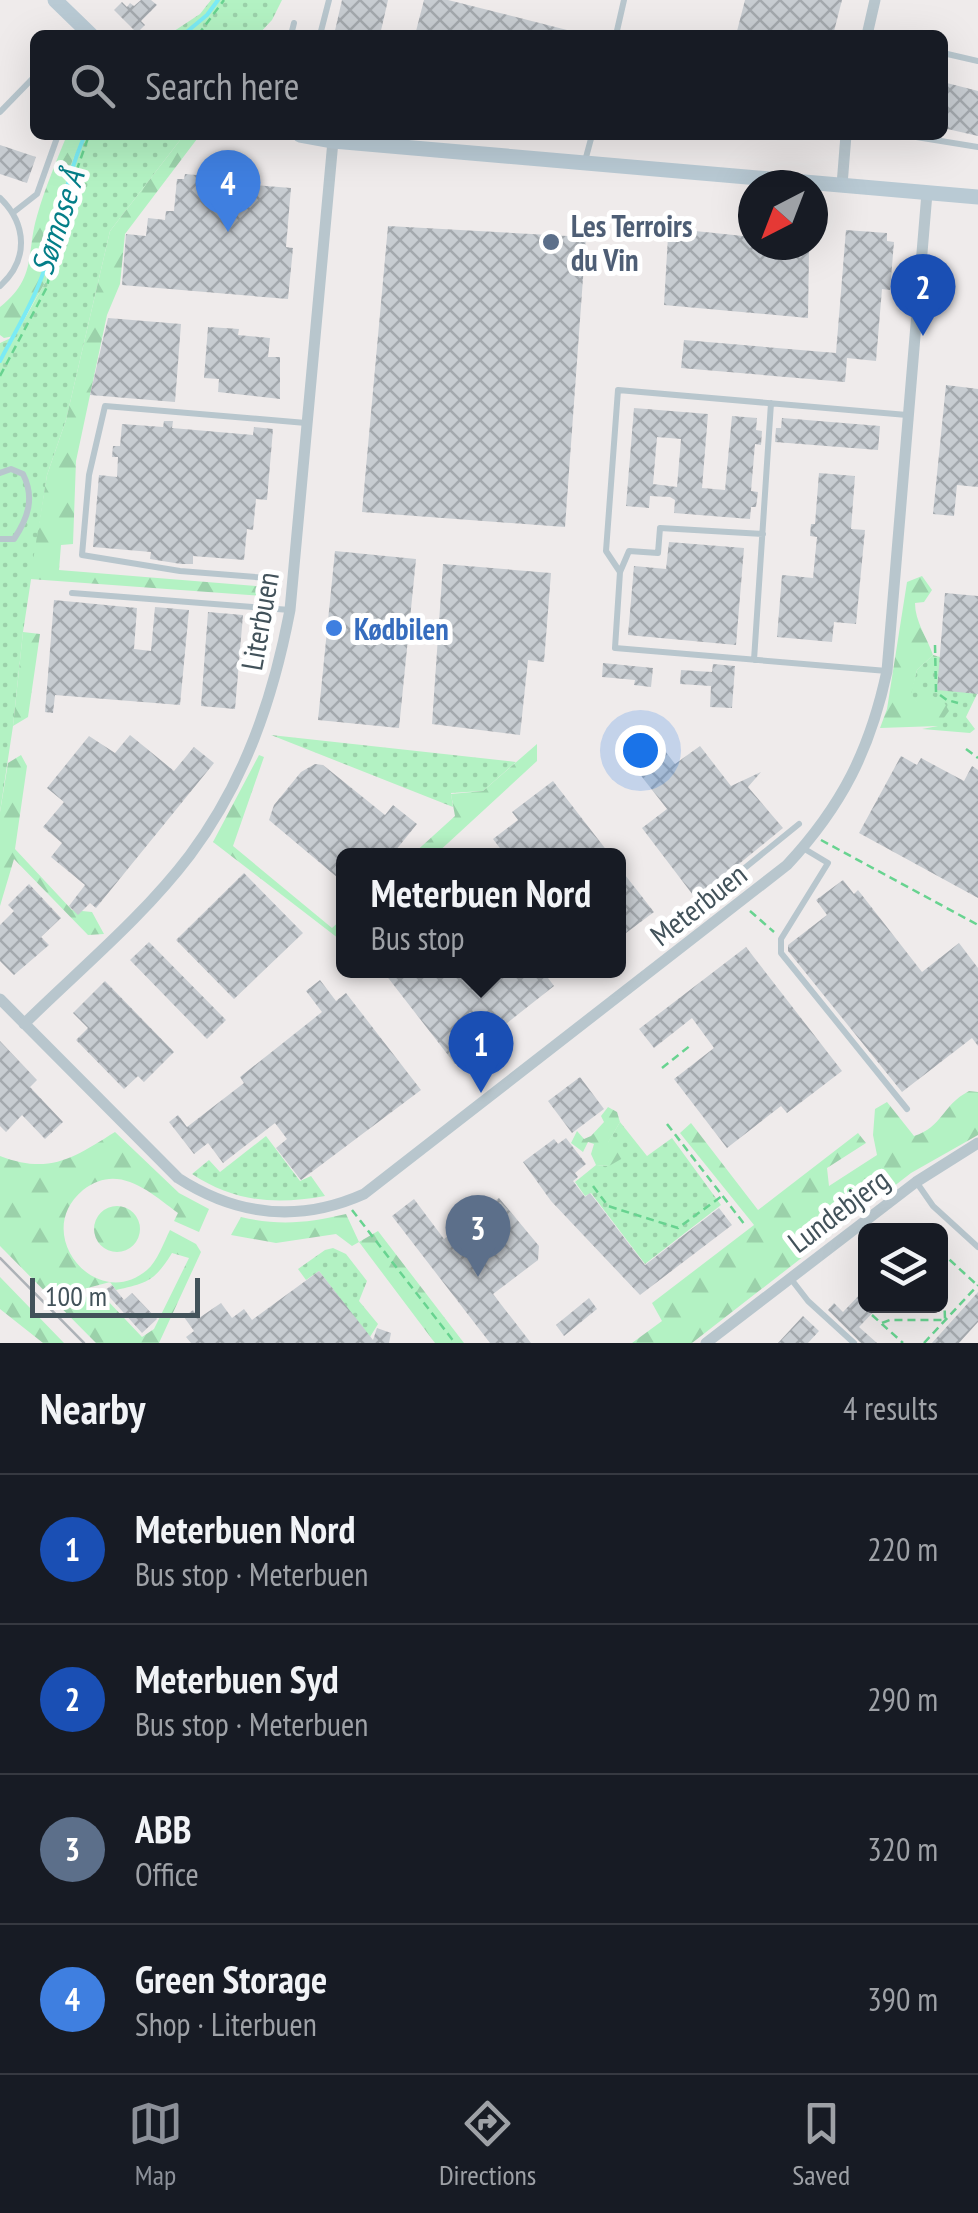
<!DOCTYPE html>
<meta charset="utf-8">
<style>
body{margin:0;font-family:"PT Sans Narrow",sans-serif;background:#242831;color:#f1f3f6}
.controls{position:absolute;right:30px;bottom:30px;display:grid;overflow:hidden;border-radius:15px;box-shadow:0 10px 40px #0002}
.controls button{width:90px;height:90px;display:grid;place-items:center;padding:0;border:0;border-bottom:2px solid #363941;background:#171b24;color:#f1f3f6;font:50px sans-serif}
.compass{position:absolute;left:738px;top:170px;width:90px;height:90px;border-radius:50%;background:#171b24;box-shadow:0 10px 40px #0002;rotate:222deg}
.scale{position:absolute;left:30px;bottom:25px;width:170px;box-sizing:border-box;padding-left:10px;border:5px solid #42525a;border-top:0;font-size:28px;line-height:35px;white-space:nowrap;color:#42525a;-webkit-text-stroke:8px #fff;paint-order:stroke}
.you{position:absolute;left:640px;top:750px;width:35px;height:35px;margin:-25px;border:8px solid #fff;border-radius:50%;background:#1a73e8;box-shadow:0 0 0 15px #1a73e833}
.badge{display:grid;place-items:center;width:65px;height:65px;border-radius:50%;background:#8c9099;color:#fff;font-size:32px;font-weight:700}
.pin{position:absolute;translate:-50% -82px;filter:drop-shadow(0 2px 5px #0008)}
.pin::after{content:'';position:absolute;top:52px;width:35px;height:30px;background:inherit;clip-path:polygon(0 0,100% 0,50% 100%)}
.popup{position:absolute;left:336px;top:848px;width:290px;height:130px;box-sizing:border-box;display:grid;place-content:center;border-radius:15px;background:#171b24;filter:drop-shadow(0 2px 8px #0005);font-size:32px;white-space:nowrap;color:#9ea1a6}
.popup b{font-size:38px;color:#f1f3f6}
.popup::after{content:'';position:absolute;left:50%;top:100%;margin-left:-20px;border:20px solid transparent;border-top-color:#171b24}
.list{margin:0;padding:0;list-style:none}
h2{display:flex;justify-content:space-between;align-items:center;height:130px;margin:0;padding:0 40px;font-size:42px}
h2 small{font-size:32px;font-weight:400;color:#9ea1a6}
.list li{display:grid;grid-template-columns:65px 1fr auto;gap:30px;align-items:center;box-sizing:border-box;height:150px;padding:0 40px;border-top:2px solid #363941}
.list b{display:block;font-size:38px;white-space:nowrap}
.list p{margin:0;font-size:32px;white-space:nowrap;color:#9ea1a6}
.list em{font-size:32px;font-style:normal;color:#9ea1a6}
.icon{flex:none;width:55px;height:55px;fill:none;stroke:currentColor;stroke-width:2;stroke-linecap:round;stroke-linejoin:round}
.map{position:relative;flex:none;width:978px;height:1343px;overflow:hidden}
.search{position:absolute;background:#171b24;box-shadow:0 10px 40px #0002;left:30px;right:30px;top:30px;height:110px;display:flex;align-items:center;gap:25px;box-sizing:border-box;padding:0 35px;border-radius:15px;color:#9ea1a6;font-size:38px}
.sheet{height:730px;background:#171b24}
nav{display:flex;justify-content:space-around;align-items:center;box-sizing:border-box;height:140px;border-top:2px solid #363941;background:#171b24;font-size:28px;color:#9ea1a6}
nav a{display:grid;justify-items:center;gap:5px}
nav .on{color:#8c9099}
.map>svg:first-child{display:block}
.grass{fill:url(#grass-dots)}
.forest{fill:url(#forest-firs);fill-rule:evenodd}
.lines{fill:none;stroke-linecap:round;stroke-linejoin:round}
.stream{stroke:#7bebf4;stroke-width:4}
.building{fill:url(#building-cross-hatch);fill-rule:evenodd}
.path{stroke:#68d390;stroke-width:2.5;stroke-dasharray:8 5;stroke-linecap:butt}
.lane{stroke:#b8c6cd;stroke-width:6}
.street{stroke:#b8c6cd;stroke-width:11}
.secondary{stroke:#b9cad4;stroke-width:15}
.tram{stroke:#adb2b7;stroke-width:2.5}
.service-dot{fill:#5c6f8a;stroke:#fff;stroke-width:4}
.shop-dot{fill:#3f7fe0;stroke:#fff;stroke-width:4}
.labels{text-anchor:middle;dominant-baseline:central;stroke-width:10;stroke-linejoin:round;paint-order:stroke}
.service-label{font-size:30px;font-weight:bold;fill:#4e5e75;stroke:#fff;text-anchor:start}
.street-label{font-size:30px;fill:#42525a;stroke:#fff}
.shop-label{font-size:30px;font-weight:bold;fill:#366cbe;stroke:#fff;text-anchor:start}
.water-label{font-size:32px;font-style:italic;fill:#047e88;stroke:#fff}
</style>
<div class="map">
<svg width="978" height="1343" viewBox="0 0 978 1343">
<defs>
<pattern id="grass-dots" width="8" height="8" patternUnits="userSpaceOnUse" patternTransform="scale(2.5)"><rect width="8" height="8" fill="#b3f2c3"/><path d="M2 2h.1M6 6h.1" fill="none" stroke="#9bd1aa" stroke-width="1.8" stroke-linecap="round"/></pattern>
<pattern id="forest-firs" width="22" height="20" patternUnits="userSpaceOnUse" patternTransform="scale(2.5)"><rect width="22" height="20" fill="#b3f2c3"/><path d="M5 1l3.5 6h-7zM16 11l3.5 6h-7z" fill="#9bd1aa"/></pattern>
<pattern id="building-cross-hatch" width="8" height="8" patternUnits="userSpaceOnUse" patternTransform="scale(2.5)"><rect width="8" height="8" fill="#c7ccd1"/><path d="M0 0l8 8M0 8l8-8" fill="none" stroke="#a3a8ad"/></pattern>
</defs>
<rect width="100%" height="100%" fill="#efebeb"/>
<path class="grass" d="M 211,0 L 282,0 L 272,20 L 258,35 L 168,35 L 200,14 Z
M 84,135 L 184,135 L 110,231 L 66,420 L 47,475 L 23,632 L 13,726 L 0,812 L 0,343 L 15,336 L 46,281 L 68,171 Z
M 933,655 L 940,657 L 977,694 L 966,717 L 975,729 L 970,733 L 922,729 L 938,726 L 910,695 L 917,670 Z
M 271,735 L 516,762 L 483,791 L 451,793 L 453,807 Z
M 620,1122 L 647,1156 L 672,1138 L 721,1205 L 645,1264 L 591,1193 L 585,1196 L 575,1182 L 596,1165 L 609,1166 L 607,1144 Z
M 266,1136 L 300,1181 L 311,1176 L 325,1196 C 276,1205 234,1202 192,1174 L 209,1160 L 220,1172 Z
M 333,1248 L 346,1254 L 367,1281 L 359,1301 L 378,1324 L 370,1337 L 319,1271 L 306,1280 L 298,1269 L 325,1250 Z"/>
<path class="forest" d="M 67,135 L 84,135 L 68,171 L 46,281 L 14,336 L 4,338 L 0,335 L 0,307 C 37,278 26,253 37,216 C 45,188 56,162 67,135 Z
M 184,135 L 200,135 L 125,234 L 120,284 L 107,315 L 76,461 L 73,544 L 61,545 L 59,570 L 279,588 L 278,597 L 30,579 L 47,475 L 66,420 L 110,231 Z
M 922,576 L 932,590 L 924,602 L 915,603 C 915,622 927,637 933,655 L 917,670 L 911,695 L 917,702 L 931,695 L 944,702 L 949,711 L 938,726 L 880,728 L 887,709 L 907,582 Z
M 23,632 L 40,634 L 28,717 L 13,726 Z
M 537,744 L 537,761 L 435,855 L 412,855 L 455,816 L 451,794 L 483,791 Z
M 21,755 L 27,766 L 15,849 L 72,910 L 92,912 L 104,934 L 88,935 L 14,859 L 0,906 L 0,812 L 8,763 Z
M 259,755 L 264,757 L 233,846 L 332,928 L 343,918 L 343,942 L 213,842 Z
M 969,1091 L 978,1092 L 978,1135 L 911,1173 L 692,1343 L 632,1343 L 662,1321 L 652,1303 L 754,1225 L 680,1133 L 691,1123 L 758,1210 L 858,1133 L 866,1143 L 827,1168 L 829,1186 L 877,1155 L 873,1135 L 875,1109 L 887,1102 L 914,1136 C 943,1127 941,1106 969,1091 Z
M 608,1107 L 617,1112 L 620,1122 L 608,1143 L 616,1143 L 623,1158 L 609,1166 L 596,1165 L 591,1154 L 594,1144 L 588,1142 L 583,1152 L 571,1143 L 577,1131 L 584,1139 L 591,1136 L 604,1122 L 601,1116 Z
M 115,1132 L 179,1193 L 209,1209 L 199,1232 L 174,1221 L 178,1213 C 150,1192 118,1162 83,1190 C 30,1234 97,1313 147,1270 C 157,1262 164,1242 170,1230 L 196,1244 L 201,1252 L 159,1343 L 96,1343 L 0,1246 L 0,1156 C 50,1175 73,1158 115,1132 ZM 172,1253 L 189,1258 L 154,1329 L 142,1337 L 107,1300 L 95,1306 L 80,1290 L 110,1282 L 116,1290 C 147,1283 154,1282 172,1253 Z
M94 1229a23 23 0 1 1 46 0a23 23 0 1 1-46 0Z
M 346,1214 L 359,1242 L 378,1231 L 464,1343 L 435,1343 L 359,1242 L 352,1246 L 336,1234 L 276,1243 L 231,1235 L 241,1217 C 279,1226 308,1223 346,1214 Z
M 0,1277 L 64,1343 L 43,1343 L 0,1309 Z"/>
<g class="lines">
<path class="stream" d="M 183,35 L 207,15 L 218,0
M 0,361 C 13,336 28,311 39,284 C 59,235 63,184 85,135"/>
</g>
<path class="building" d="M 141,0 L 151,0 L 157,5 L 141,21 L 145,25 L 137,33 L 114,10 L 122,2 L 127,7 L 130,3 L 134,6 Z
M 342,0 L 388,0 L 380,35 L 334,35 Z
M 424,0 L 448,0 L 575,32 L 575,35 L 415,35 Z
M 745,0 L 842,0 L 833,35 L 736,35 Z
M 943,82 L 978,91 L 978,136 L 943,128 Z
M 0,145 L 36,157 L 27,183 L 0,174 Z
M 185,174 L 230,178 L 229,183 L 291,188 L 286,247 L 293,248 L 288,299 L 122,285 L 126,234 L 146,236 L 148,218 L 165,220 L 166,211 L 174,211 L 177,179 L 184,179 Z
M 669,219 L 694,221 L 695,231 L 753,237 L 753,245 L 802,245 L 802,250 L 809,251 L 808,318 L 664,305 Z
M 388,226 L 586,237 L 565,527 L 362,512 Z
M 846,230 L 887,233 L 887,241 L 894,242 L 890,290 L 882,289 L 876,361 L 847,358 L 845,382 L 681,368 L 684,340 L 836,353 Z
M 108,318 L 181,324 L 175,402 L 90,395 Z
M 208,327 L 239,329 L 238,335 L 270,338 L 268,357 L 280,357 L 280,399 L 218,392 L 219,379 L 204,378 Z
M 946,385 L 978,389 L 978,487 L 957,485 L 954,516 L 933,514 Z
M 634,408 L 708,414 L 702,488 L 725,490 L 732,416 L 757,418 L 756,430 L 762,431 L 761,445 L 755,444 L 751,491 L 758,492 L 756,507 L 751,507 L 750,519 L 674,513 L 675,500 L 670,497 L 650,496 L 649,508 L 626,506 ZM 657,437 L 681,439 L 677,487 L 653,484 Z
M 782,418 L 880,426 L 878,450 L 775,442 L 776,428 L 781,428 Z
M 164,421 L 173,421 L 172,428 L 253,435 L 254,427 L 273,429 L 267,500 L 256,499 L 253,530 L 247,529 L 244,560 L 193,556 L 193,564 L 181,564 L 150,559 L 151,552 L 93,547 L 99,475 L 117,477 L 118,457 L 112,457 L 113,446 L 120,446 L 122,424 L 163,427 Z
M 819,473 L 855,476 L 851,529 L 865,530 L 856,624 L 834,622 L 832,642 L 777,637 L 782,575 L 813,578 L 817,537 L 810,536 L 811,524 L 815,524 Z
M 669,542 L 744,548 L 736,645 L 628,635 L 634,566 L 666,569 Z
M 335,551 L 416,559 L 399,728 L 318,720 Z
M 443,564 L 551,573 L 544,662 L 528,660 L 520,735 L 432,724 Z
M 945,593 L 978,596 L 978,694 L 937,690 Z
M 54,600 L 137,608 L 134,649 L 151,651 L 155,607 L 189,610 L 180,705 L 55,695 L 53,713 L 45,712 Z
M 208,612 L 243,615 L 235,709 L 201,706 Z
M 603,663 L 653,668 L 651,687 L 634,685 L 635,680 L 602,677 Z
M 713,664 L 735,666 L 732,708 L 710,707 L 711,686 L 680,684 L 681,670 L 712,672 Z
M 130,735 L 174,771 L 194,747 L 214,763 L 96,908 L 90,903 L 78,915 L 69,906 L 85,885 L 51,857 L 62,843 L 43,827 L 64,802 L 47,788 L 89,736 L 115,753 Z
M 700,746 L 731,786 L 761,772 L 748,787 L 783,828 L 696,899 L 642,828 L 667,809 L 635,768 L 662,747 L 675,764 Z
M 901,756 L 917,765 L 921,758 L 964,781 L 972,766 L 978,770 L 978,898 L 859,833 Z
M 315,764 L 323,765 L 385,815 L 393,805 L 417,824 L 391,856 L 344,856 L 344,883 L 269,820 L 274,805 L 301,772 Z
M 553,781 L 611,856 L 506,856 L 493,839 L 518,820 L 512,812 Z
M 618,866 L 654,912 L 618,939 Z
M 244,873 L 303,933 L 234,999 L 176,940 Z
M 843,880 L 854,894 L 858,890 L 922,972 L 959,943 L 978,968 L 978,1046 L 972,1038 L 902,1092 L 788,951 L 788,945 L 827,915 L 816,900 Z
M 29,884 L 61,918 L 41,937 L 49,945 L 14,975 L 0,961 L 0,925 L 14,911 L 8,905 Z
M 149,942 L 226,1020 L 207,1039 L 130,960 Z
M 746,947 L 842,1071 L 787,1113 L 781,1106 L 727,1148 L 674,1079 L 714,1048 L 692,1018 L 654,1048 L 639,1029 Z
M 382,970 L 542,970 L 554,986 L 455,1064 Z
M 320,980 L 336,1001 L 346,993 L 421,1090 L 301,1180 L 276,1148 L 287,1139 L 275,1123 L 223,1163 L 208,1143 L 194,1154 L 169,1122 L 178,1115 L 187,1127 L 244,1083 L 240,1077 L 322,1012 L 306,991 Z
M 105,981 L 174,1052 L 144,1082 L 138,1076 L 124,1089 L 76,1040 L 88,1028 L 73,1013 Z
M 0,1041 L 37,1080 L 30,1087 L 63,1122 L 45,1139 L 22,1115 L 6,1132 L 0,1126 Z
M 580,1077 L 604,1109 L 572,1133 L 548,1101 Z
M 566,1138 L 586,1164 L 575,1173 L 578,1177 L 573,1181 L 585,1197 L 590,1193 L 645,1265 L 719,1208 L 732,1225 L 640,1295 L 551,1201 L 523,1162 L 554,1139 L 558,1144 Z
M 499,1198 L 539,1246 L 538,1260 L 493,1294 L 531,1343 L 490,1343 L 392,1216 L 414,1199 L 444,1239 Z
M 319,1271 L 373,1340 L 377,1328 L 391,1333 L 389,1343 L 191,1343 L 186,1337 L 194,1331 L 184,1317 L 193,1310 L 199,1318 L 221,1303 L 232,1318 L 244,1309 L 252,1320 Z
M 112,1285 L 124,1300 L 132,1293 L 157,1319 L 142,1333 L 104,1291 Z
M 866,1288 L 866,1306 L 879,1306 L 859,1327 L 877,1343 L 861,1343 L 828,1310 L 834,1303 L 843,1312 Z
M 978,1292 L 978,1322 L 959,1343 L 932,1343 Z
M 589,1298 L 597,1309 L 564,1336 L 556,1325 Z
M 803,1316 L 819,1331 L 808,1343 L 778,1343 Z"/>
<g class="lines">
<path class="path" d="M 198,35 L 224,0
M 0,376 L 47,287 L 62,212 L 89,135
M 935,645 L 936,692 L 947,700 L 958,703
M 966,749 L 978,758
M 821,840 L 978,925
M 750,911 L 774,932
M 662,1068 L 691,1045
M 667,1124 L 745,1225
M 593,1186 L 608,1206 L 678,1228 L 722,1196
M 352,1210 L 455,1343
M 940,1251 L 976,1284
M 872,1315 L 903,1343
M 882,1323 L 890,1320 L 945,1320 L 943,1253
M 924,1343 L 978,1285"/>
<path class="lane" d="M 291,35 L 294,23
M 320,35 L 329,0
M 616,35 L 624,0
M 943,53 L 978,61
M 0,112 L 35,76
M 904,135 L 978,147
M 585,161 L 592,135
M 0,198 C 27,224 29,260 0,286
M 14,212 L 37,194 L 58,135
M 0,473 L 11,469 L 23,474 C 35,498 28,518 14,539 L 0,539
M 620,572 L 629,551 L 658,553 L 660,528 L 763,534
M 267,578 L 180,571 L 82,555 L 89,475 L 105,406 L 306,423
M 72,593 L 290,610
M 754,660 L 771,403
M 887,671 L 615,648 L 620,572 L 606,551 L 618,390 L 907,415
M 803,848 L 828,863 L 781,939 L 781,953 L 907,1109
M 697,919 L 704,901 L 799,824
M 917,1183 L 933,1206 L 978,1247
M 791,1279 L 808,1301 L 854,1343"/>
<path class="street" d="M 867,35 L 875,0
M 842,185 L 846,135
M 0,999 L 178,1178 C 237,1216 299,1223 364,1194 L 787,865 C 842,806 870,750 887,671 L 927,193
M 24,1024 C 80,969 143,917 190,855 C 245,781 273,699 290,610 L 333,141
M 706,1343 L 916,1182 L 978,1143"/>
<path class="secondary" d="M 55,0 L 91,35
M 300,135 L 333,141 L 978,197"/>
<path class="tram" d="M 0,1258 L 84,1343"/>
</g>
<circle class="service-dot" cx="551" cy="242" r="10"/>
<circle class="shop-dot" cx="334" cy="628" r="10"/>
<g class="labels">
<g class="service-label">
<text x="571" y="225">Les Terroirs<tspan x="571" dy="34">du Vin</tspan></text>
</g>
<g class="street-label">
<text transform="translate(259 621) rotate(-80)">Literbuen</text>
<text transform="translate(698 904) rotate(-38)">Meterbuen</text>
<text transform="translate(838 1210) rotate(-37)">Lundebjerg</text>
</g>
<g class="shop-label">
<text x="354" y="628">Kødbilen</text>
</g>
<g class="water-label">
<text transform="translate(57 222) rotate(-72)">Sømose Å</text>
</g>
</g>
</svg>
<div class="controls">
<button><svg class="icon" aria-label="layers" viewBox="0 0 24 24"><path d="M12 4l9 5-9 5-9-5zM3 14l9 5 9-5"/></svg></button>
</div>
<svg class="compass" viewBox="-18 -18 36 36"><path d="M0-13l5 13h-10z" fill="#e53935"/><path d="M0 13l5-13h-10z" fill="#9ea1a6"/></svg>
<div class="scale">100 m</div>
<div class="you"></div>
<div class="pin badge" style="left:481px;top:1093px;background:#1a4fb4">1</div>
<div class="popup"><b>Meterbuen Nord</b>Bus stop</div>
<div class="pin badge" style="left:923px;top:336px;background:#1a4fb4">2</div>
<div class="pin badge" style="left:478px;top:1277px;background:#5c6f8a">3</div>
<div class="pin badge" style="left:228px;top:232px;background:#3f7fe0">4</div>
<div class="search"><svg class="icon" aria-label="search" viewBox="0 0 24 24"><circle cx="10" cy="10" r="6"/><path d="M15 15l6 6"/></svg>Search here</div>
</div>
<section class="sheet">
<h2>Nearby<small>4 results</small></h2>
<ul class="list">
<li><span class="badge" style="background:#1a4fb4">1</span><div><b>Meterbuen Nord</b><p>Bus stop · Meterbuen</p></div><em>220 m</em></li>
<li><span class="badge" style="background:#1a4fb4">2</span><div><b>Meterbuen Syd</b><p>Bus stop · Meterbuen</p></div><em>290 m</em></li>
<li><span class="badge" style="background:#5c6f8a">3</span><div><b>ABB</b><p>Office</p></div><em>320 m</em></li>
<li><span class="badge" style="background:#3f7fe0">4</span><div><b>Green Storage</b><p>Shop · Literbuen</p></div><em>390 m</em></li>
</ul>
</section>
<nav>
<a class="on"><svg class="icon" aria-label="map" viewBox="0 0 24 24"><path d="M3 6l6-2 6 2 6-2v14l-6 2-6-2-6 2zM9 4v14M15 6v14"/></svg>Map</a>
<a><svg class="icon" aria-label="directions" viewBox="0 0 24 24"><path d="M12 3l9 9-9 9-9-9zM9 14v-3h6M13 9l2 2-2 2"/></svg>Directions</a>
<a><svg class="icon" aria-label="saved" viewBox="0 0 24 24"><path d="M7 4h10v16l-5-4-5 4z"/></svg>Saved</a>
</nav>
